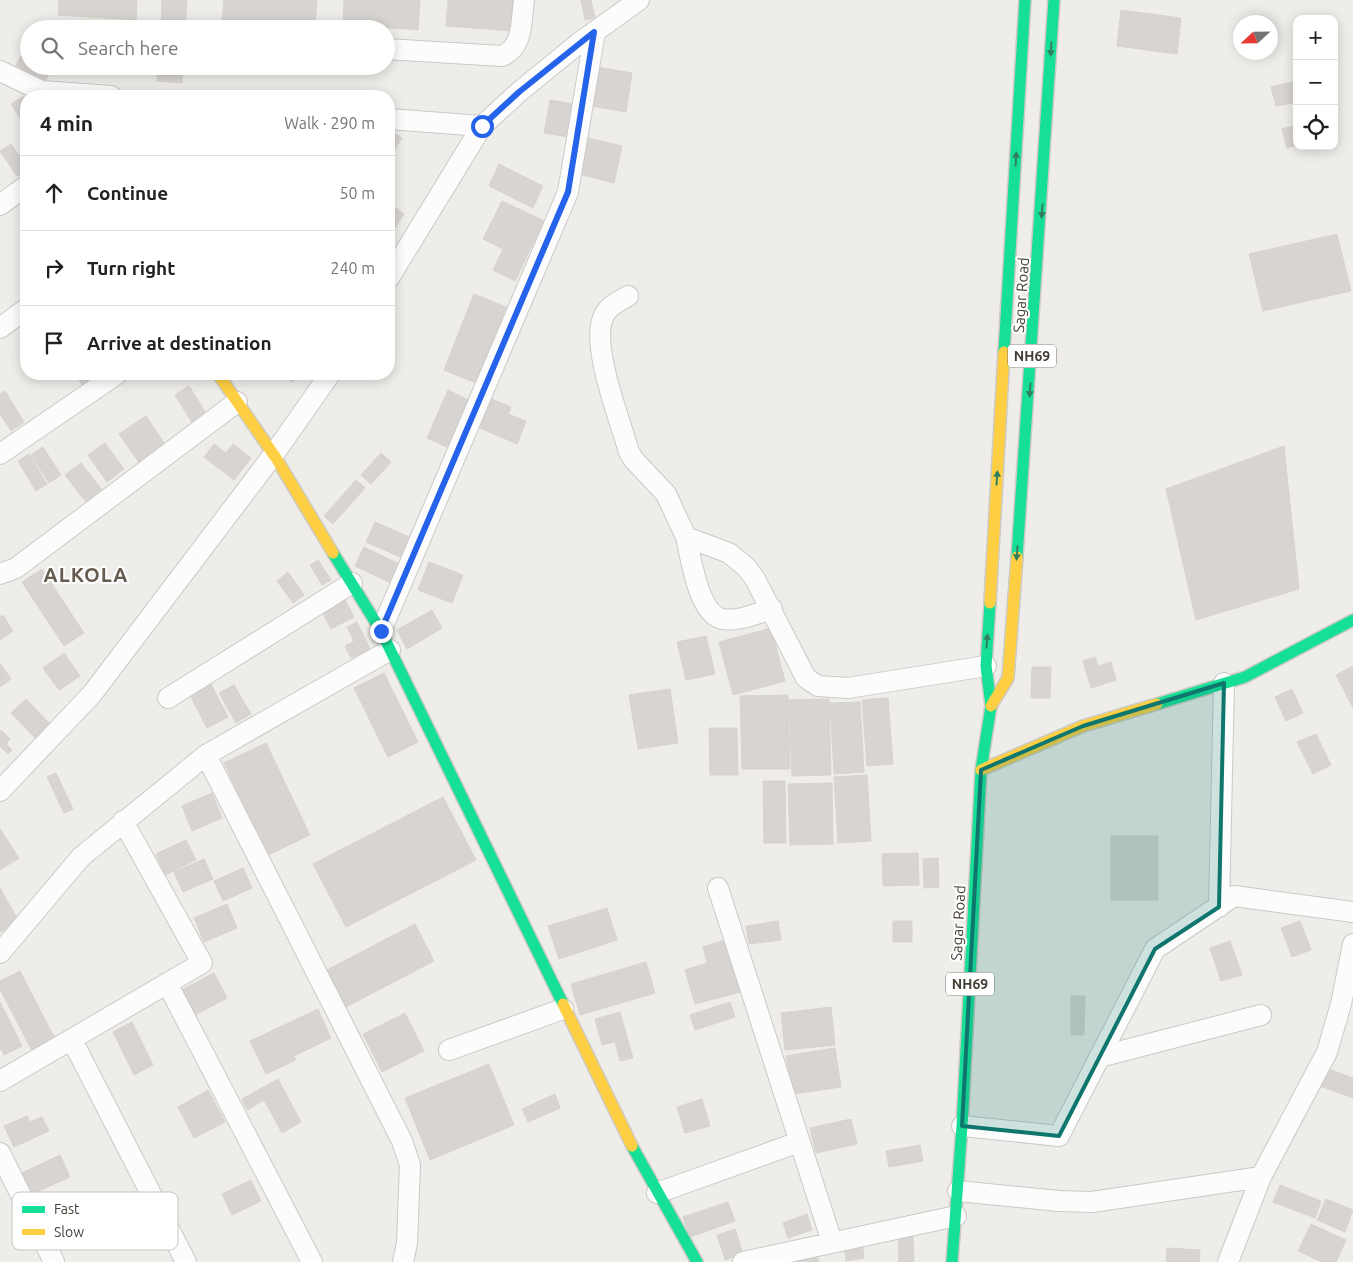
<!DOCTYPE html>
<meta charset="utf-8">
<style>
body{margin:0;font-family:Ubuntu,sans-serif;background:#f2f2f2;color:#202124}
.controls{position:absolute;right:15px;top:15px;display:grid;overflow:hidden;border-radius:10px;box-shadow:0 2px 12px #0003}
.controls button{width:45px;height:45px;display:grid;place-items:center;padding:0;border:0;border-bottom:1px solid #e0e0e0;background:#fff;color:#202124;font:25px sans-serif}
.compass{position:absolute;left:1233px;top:15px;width:45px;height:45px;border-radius:50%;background:#fff;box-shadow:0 2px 12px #0003;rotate:248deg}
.stop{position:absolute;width:15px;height:15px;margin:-11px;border:4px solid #2563eb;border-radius:50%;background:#fff}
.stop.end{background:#2563eb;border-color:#fff;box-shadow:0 1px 5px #0008}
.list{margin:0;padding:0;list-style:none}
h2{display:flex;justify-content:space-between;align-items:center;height:65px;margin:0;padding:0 20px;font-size:21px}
h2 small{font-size:16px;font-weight:400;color:#757577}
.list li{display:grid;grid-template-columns:32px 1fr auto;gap:15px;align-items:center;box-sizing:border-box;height:75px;padding:0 20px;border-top:1px solid #e0e0e0}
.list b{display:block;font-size:19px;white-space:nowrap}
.list em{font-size:16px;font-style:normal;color:#757577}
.icon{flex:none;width:28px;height:28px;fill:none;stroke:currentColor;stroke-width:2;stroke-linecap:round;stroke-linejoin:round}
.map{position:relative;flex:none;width:1353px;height:1262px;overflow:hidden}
.search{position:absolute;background:#fff;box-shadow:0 2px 12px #0003;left:20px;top:20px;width:375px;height:55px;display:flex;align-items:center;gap:12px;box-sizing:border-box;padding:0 18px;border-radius:28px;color:#757577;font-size:19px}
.panel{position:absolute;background:#fff;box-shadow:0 2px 12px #0003;left:20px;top:90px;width:375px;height:290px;border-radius:20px}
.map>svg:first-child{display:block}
.building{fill:#d7d4d1;stroke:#d7d4cf}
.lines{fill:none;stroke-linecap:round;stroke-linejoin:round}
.street-casing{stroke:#cbc9c6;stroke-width:22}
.fast-casing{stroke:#cdcac1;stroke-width:14}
.slow-casing{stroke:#cdcac1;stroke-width:14}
.street{stroke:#fdfcfc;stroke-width:20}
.fast{stroke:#16e098;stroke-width:11}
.slow{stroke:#ffcf43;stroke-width:11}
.oneway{fill:#327f5e}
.route{stroke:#2563eb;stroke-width:6}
.marked{fill:#0f766e;fill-opacity:0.2;stroke:#0f766e;stroke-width:4;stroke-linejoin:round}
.labels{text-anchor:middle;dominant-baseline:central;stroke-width:4;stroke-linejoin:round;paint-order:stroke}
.shield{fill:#fff;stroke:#7c7873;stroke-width:1}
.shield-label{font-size:14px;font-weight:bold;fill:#443e37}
.street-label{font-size:15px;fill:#443e37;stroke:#fff}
.district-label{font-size:20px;font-weight:bold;letter-spacing:1px;fill:#655c4f;stroke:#fff}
.key{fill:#fff;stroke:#c7c5c3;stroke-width:1}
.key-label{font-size:14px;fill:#443e37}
</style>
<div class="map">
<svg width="1353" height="1262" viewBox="0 0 1353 1262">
<rect width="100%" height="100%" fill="#efede9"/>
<path class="building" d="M 59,0 L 137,0 L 136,20 L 58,15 Z
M 162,0 L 187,0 L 185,29 L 161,29 Z
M 224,0 L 317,0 L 315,29 L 222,21 Z
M 344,0 L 420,0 L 418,30 L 343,24 Z
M 448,0 L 515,0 L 513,31 L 446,26 Z
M 581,0 L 591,0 L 595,18 L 585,20 Z
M 1121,10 L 1181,18 L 1177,54 L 1117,46 Z
M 27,44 L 29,45 L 29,66 L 53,66 L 45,82 L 15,67 Z
M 158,66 L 183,66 L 182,83 L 157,81 Z
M 597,67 L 632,73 L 626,112 L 591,106 Z
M 1297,81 L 1297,102 L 1276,106 L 1271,87 Z
M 24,96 L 26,99 L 26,128 L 11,104 Z
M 550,100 L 574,104 L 568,137 L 544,133 Z
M 1297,125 L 1297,145 L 1287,148 L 1282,129 Z
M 389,129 L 402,138 L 390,156 L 389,156 Z
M 587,138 L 622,146 L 614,183 L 579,174 Z
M 11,144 L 19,156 L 26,151 L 26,170 L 17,176 L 0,151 Z
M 499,164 L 543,186 L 533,208 L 489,186 Z
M 502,201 L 544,221 L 515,281 L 493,270 L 503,249 L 483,239 Z
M 389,203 L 404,214 L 391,234 L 389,233 Z
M 1337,234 L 1351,291 L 1263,311 L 1249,254 Z
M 474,294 L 506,307 L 476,383 L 444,370 Z
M 75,374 L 94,374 L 95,376 L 82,385 Z
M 282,374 L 299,374 L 293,382 Z
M 189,386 L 207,415 L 193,424 L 175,395 Z
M 448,390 L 470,401 L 449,448 L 427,438 Z
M 5,391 L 24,422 L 11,431 L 0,414 L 0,394 Z
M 492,399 L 511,407 L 508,414 L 526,421 L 517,444 L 480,428 Z
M 146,416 L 166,446 L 140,464 L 119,434 Z
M 105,443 L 124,469 L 107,482 L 88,455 Z
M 214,444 L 226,453 L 233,444 L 251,458 L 234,480 L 204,457 Z
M 1284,446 L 1299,589 L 1196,620 L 1166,489 Z
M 43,447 L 61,475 L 49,483 L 31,455 Z
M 381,453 L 391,462 L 371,484 L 361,475 Z
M 29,454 L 47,484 L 36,491 L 18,461 Z
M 81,463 L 102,490 L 86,502 L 65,475 Z
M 356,480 L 365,488 L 333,524 L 324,516 Z
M 375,522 L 409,537 L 400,557 L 366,542 Z
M 364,547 L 399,564 L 391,583 L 355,566 Z
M 318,560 L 331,580 L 322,585 L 310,565 Z
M 429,562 L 463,575 L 452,603 L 418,590 Z
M 42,569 L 84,633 L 64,646 L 22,582 Z
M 288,572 L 304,595 L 293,603 L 277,581 Z
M 343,596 L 354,617 L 331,629 L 320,608 Z
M 432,610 L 442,628 L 407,649 L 397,630 Z
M 3,615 L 13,631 L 0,640 L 0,617 Z
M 357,622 L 370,649 L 351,658 L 345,646 L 354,641 L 347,627 Z
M 771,628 L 785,681 L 733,695 L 719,642 Z
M 706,636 L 715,674 L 686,680 L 677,642 Z
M 64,653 L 80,676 L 59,690 L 43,668 Z
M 1095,657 L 1098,666 L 1111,662 L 1116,680 L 1091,688 L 1083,661 Z
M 0,663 L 11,679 L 0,687 Z
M 1353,666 L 1353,708 L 1336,675 Z
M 1032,667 L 1051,667 L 1050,698 L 1031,698 Z
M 384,673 L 418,742 L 388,757 L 354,688 Z
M 210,682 L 228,717 L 207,728 L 189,693 Z
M 234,685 L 251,714 L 236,723 L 219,693 Z
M 670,689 L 678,743 L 638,749 L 629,695 Z
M 1292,689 L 1303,713 L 1286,721 L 1275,697 Z
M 788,695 L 790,769 L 742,769 L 740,696 Z
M 888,698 L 893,764 L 867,766 L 862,700 Z
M 26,699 L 53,727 L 38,741 L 11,713 Z
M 829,699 L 831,775 L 792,776 L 789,700 Z
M 860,702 L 864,772 L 834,774 L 830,703 Z
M 709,728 L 737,728 L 738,775 L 710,775 Z
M 1,730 L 10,739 L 6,744 L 12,750 L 8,754 L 0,746 Z
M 1316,734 L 1331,765 L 1313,774 L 1297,742 Z
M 266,743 L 310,835 L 268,855 L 224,763 Z
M 56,773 L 73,809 L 64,813 L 47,777 Z
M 867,775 L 871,841 L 838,843 L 834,777 Z
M 763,781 L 785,781 L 786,843 L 764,843 Z
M 832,783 L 833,844 L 790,845 L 788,784 Z
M 212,793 L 222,818 L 192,831 L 182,806 Z
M 443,797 L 476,860 L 346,927 L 313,864 Z
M 0,829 L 19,858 L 0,870 Z
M 1111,836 L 1158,836 L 1158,900 L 1111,900 Z
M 186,840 L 196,860 L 165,875 L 156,854 Z
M 918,853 L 919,885 L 883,886 L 882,854 Z
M 938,858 L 939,887 L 924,888 L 923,859 Z
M 204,859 L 213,879 L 183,892 L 174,872 Z
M 243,868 L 252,888 L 223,901 L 214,881 Z
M 0,888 L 19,922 L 0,932 Z
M 227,904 L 237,928 L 204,942 L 194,918 Z
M 607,908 L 617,940 L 559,959 L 548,926 Z
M 778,921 L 781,940 L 749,944 L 746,926 Z
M 893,921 L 912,921 L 912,942 L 893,942 Z
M 1300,921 L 1311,950 L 1292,957 L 1281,928 Z
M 415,924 L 434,961 L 344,1008 L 325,971 Z
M 725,940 L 740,992 L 695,1004 L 685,970 L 707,963 L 703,947 Z
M 1230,941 L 1242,975 L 1221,981 L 1210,948 Z
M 646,962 L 655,993 L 580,1015 L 571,984 Z
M 20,971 L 55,1039 L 32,1051 L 0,989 L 0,981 Z
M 214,973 L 227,998 L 195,1015 L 182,990 Z
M 1071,996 L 1085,996 L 1084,1035 L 1071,1035 Z
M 0,1002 L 22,1046 L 4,1055 L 0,1048 Z
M 730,1002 L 735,1017 L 695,1030 L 690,1015 Z
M 831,1007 L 835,1045 L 785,1050 L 781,1013 Z
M 318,1009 L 331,1038 L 294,1056 L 296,1060 L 266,1074 L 250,1041 Z
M 620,1012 L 633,1058 L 620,1061 L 615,1042 L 602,1045 L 595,1019 Z
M 405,1013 L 424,1051 L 382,1072 L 363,1034 Z
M 132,1022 L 153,1065 L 134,1075 L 113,1032 Z
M 835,1048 L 841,1087 L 793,1094 L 786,1056 Z
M 489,1064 L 514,1125 L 430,1160 L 405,1098 Z
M 1326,1068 L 1353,1078 L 1353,1098 L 1320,1086 Z
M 278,1079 L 301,1122 L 282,1133 L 264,1100 L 247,1110 L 242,1099 Z
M 208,1090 L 225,1122 L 194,1138 L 178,1107 Z
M 555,1094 L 560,1108 L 528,1122 L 522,1109 Z
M 702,1099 L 710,1126 L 685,1133 L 677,1107 Z
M 27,1116 L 30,1122 L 42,1117 L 49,1131 L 14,1147 L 4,1126 Z
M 851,1119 L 857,1144 L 816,1153 L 810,1128 Z
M 920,1145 L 923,1161 L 889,1167 L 886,1151 Z
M 60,1155 L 70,1177 L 32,1194 L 22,1173 Z
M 251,1180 L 261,1201 L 232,1215 L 222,1194 Z
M 1280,1185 L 1321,1201 L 1315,1218 L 1273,1202 Z
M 1326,1199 L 1353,1210 L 1345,1232 L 1317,1220 Z
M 728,1202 L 735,1221 L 690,1237 L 683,1217 Z
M 807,1214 L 812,1230 L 788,1238 L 783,1223 Z
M 1311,1224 L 1346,1240 L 1336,1262 L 1322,1262 L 1298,1251 Z
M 735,1229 L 743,1254 L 725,1260 L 717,1235 Z
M 913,1234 L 914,1262 L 899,1262 L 898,1235 Z
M 862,1242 L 864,1258 L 846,1261 L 844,1244 Z
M 1167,1248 L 1200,1250 L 1199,1262 L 1166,1262 Z
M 816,1252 L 819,1262 L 798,1262 L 797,1258 Z"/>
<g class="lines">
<g class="street-casing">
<path id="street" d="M 386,49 L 502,56 C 524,47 521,20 524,0
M 0,71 L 42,91 L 111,96
M 389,119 L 482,126
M 0,205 L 26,186
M 389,278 L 482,126 L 519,92 L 579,43 L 639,0
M 628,296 C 618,302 607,306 603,318 C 591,347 620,420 629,452 L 634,460 L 666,494 L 686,537 L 729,553 L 746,567 L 755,579 L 806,678 L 818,686 L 848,688 L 986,666
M 0,328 L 26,309
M 0,454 L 117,374
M 686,537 C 691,558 698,613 722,619 C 738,622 757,613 772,609
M 0,574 L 16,568 L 237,402
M 381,631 L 568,192 L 595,32
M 168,698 L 352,583
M 206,755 L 402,1141 L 410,1165 L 407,1243 L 403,1262
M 0,791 L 92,694 L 274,454 L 330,374
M 718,888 L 832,1242
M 1219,907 L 1224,683
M 0,953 L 81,857 L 206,755 L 390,650
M 167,983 L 312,1262
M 72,1040 L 186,1262
M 449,1050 L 563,1009
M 1099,1057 L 1261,1015
M 0,1081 L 202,963 L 123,821
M 962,1126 L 1059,1136 L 1155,949 L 1234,896 L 1353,912
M 0,1153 L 54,1262
M 958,1191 L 1059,1201 L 1092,1202 L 1261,1177
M 657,1193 L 799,1142
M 743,1262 L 956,1216
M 1228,1262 L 1261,1177 L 1327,1052 L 1341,1004 L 1353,944"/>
</g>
<g class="fast-casing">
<path id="fast" d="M 1004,352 L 1025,0
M 333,553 L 381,631 L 563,1004
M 1017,557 L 1054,0
M 1157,704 L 1245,677 L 1353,620
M 632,1146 L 697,1262
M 952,1262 L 962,1126 L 981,770 L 991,706 L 986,666 L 990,603"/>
</g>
<g class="slow-casing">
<path id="slow" d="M 218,374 L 276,458 L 333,553
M 990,603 L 1004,352
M 991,706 L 1008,678 L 1017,557
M 981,770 L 1083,726 L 1157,704
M 563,1004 L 632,1146"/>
</g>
<use href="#street" class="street"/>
<use href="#fast" class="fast"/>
<use href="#slow" class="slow"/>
</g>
<defs><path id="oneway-solid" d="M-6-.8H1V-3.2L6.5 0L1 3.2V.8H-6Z" transform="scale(1.25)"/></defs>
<g class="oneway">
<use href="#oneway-solid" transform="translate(1051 49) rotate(93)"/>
<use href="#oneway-solid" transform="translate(1016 159) rotate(-87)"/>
<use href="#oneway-solid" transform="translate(1042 211) rotate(94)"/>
<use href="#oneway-solid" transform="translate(1030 390) rotate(94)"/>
<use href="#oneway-solid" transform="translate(997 478) rotate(-86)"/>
<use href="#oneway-solid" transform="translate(1017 553) rotate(94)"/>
<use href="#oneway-solid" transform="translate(987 641) rotate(-86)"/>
</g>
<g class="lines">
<path class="route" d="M 381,631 L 568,192 L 594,32 L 519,92 L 482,126"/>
</g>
<path class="marked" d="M 1224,683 L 1219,907 L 1155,949 L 1059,1136 L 962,1126 L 981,770 L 1083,726 Z"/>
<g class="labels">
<g class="shield">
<rect x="1008" y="344.5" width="48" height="23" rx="4"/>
<rect x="946" y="972.5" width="48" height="23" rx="4"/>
</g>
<g class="shield-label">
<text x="1032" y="356">NH69</text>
<text x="970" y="984">NH69</text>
</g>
<g class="street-label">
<text transform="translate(1021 295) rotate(-86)">Sagar Road</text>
<text transform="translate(958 923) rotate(-87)">Sagar Road</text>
</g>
<g class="district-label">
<text x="86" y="574">ALKOLA</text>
</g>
</g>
<rect x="12" y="1192" width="166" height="58" rx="8" class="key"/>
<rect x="22" y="1206" width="23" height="7" fill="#16e098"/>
<rect x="22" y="1229" width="23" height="6" fill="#ffcf43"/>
<g class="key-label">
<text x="54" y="1214">Fast</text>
<text x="54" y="1237">Slow</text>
</g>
</svg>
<div class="controls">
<button>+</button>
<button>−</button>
<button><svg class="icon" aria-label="locate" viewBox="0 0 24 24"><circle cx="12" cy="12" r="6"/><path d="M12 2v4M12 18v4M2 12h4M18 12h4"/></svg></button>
</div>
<svg class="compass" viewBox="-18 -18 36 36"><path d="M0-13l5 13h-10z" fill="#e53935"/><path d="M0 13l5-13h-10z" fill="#757577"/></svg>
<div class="stop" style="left:482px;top:126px"></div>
<div class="stop end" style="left:381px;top:631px"></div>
<div class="search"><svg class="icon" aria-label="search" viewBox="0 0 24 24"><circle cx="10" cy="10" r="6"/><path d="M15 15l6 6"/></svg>Search here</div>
<section class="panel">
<h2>4 min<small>Walk · 290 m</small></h2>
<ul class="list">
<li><svg class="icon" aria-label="ahead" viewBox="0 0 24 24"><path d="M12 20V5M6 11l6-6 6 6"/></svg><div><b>Continue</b></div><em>50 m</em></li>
<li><svg class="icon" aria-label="right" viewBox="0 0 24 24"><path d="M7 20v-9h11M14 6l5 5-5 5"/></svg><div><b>Turn right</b></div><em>240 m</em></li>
<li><svg class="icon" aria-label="arrive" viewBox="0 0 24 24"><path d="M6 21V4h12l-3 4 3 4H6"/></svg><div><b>Arrive at destination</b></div></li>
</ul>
</section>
</div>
